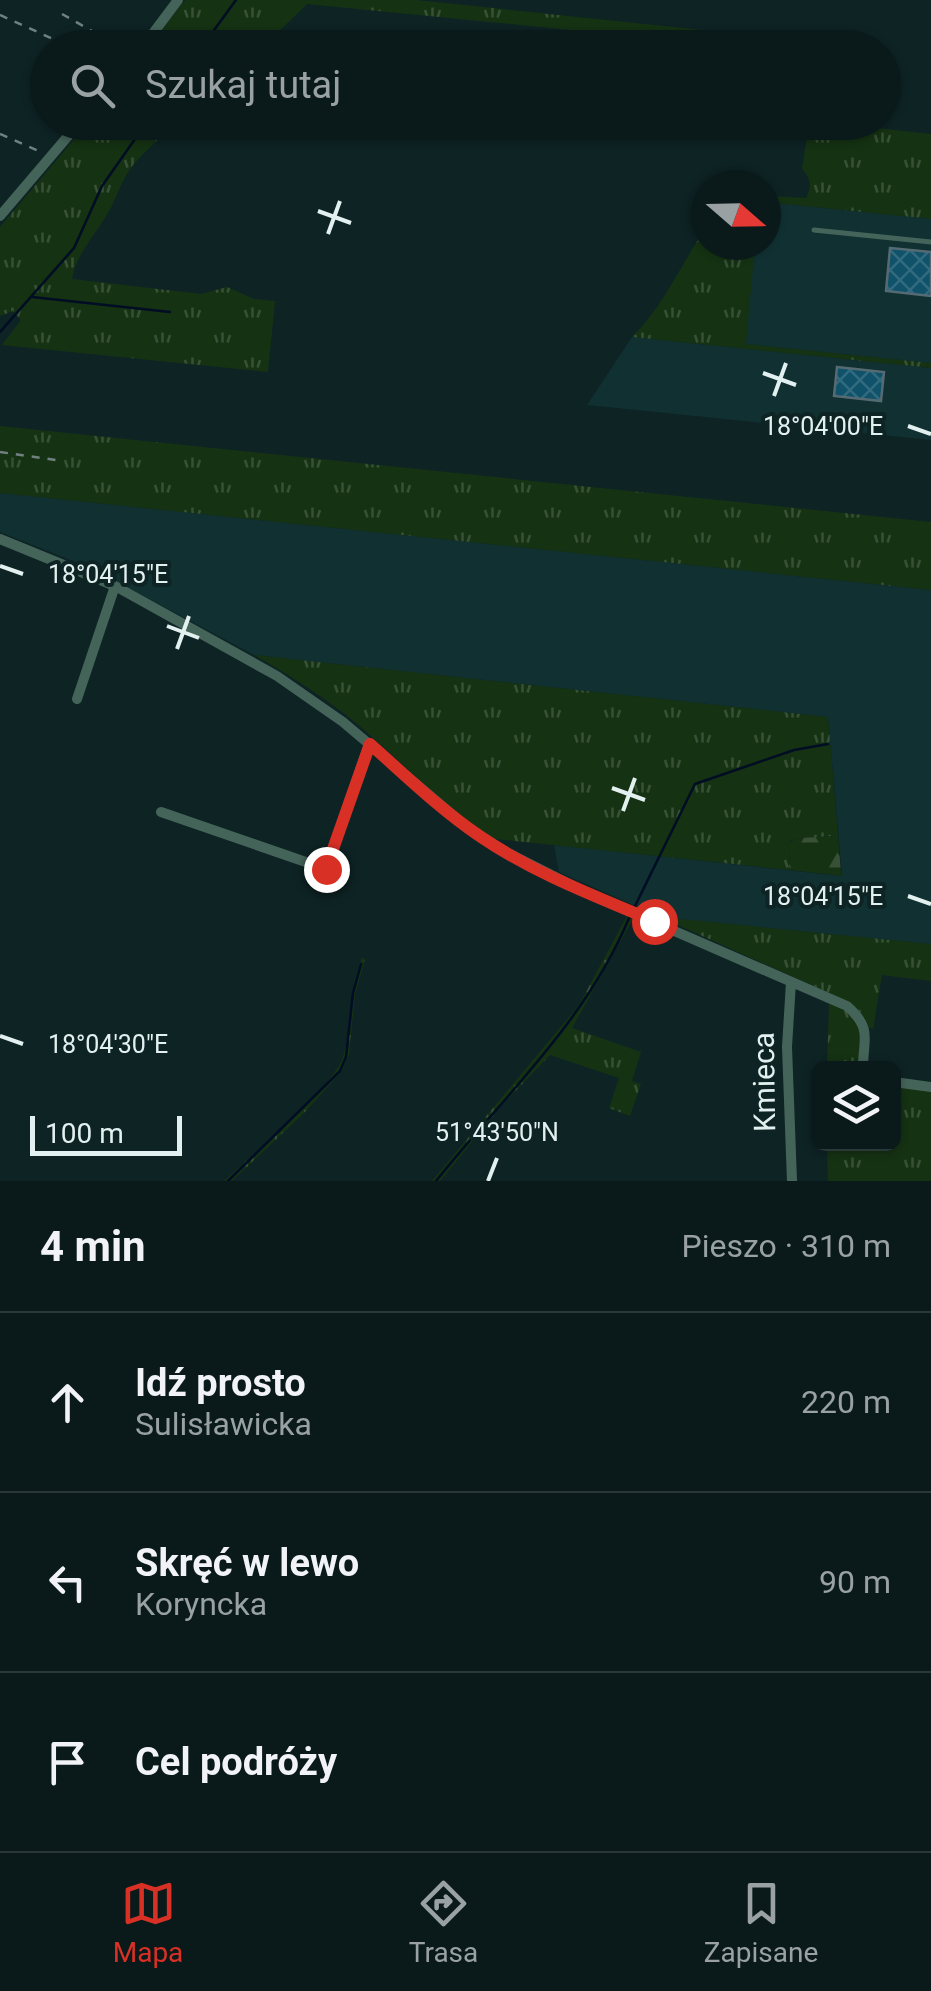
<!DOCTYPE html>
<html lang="pl">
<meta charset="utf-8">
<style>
body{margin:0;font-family:Roboto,sans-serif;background:#132324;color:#f1f3f6}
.controls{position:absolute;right:30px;bottom:30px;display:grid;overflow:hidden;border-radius:15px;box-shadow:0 2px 8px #0004}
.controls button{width:90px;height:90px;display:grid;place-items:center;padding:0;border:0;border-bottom:2px solid #2a383a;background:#0a1a1b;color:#f1f3f6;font:50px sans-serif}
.compass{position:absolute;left:691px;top:170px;width:90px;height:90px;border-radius:50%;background:#0a1a1b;box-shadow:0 2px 8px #0004;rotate:110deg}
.scale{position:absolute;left:30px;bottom:25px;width:152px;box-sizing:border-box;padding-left:10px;border:5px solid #e3f0f0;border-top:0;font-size:28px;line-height:35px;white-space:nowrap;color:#e3f0f0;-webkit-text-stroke:8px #0e2324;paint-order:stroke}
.stop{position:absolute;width:30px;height:30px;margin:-22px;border:8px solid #d93025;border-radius:50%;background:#fff}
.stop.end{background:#d93025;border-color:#fff;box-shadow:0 2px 10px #0008}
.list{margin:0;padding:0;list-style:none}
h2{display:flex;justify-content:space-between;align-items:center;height:130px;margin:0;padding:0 40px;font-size:42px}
h2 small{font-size:32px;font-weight:400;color:#99a1a3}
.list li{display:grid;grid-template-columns:65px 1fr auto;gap:30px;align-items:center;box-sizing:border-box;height:180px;padding:0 40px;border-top:2px solid #2a383a}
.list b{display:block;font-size:38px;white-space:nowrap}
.list p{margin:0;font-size:32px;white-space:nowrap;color:#99a1a3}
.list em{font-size:32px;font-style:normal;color:#99a1a3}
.icon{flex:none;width:55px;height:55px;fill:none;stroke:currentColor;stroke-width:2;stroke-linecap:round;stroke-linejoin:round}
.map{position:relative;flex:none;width:931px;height:1181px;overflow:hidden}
.search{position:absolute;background:#0a1a1b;box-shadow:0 2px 8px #0004;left:30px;right:30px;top:30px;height:110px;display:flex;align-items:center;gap:25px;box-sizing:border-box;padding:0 35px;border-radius:55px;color:#99a1a3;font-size:38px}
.sheet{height:670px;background:#0a1a1b}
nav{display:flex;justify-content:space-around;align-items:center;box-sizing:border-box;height:140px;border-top:2px solid #2a383a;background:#0a1a1b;font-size:28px;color:#99a1a3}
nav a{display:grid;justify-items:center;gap:5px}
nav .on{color:#d93025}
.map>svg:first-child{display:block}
.built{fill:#103031}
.grass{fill:url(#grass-tufts)}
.forest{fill:url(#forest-firs)}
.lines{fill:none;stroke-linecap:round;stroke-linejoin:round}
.stream{stroke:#000d24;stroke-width:2.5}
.building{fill:url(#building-cross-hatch);stroke:#566a73;stroke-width:2.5}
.path{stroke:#708182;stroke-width:2.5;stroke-dasharray:8 8;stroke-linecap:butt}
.lane{stroke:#456459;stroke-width:5}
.street{stroke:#456459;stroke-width:10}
.route{stroke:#d93025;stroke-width:12}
.ticks{fill:none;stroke:#e3f0f0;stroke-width:4}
.labels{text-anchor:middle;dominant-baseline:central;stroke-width:8;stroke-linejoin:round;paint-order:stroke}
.street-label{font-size:30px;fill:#e3f0f0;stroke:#0e2324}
.ticks-label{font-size:25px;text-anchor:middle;fill:#e3f0f0;stroke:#0e2324;stroke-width:8;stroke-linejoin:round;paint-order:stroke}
</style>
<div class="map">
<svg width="931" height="1181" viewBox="0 0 931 1181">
<defs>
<pattern id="grass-tufts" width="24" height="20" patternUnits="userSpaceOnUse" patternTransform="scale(2.5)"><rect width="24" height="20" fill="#153213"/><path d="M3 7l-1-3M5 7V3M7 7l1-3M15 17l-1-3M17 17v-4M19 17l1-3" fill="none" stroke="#375036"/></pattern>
<pattern id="forest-firs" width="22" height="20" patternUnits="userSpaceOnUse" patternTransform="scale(2.5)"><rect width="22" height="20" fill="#153213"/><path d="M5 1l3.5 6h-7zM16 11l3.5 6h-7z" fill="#375036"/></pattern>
<pattern id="building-cross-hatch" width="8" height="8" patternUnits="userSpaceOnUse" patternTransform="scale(2.5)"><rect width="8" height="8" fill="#0f5269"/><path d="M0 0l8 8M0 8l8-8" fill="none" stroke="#326b7f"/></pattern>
</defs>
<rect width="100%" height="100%" fill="#0e2324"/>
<path class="built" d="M 766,202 L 931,219 L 931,363 L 745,344 L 755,245 L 766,245 Z
M 632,337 L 931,368 L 931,440 L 587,405 Z
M 0,493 L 931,590 L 931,944 L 660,917 L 559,872 L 554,845 L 842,876 L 828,717 L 254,655 L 93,569 L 0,532 Z"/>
<path class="grass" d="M 185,0 L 416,0 L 864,47 L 743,47 L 307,4 L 263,47 L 149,47 Z
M 88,123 L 172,123 C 160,140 143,152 130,169 C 121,182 117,197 109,211 C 97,233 76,253 72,279 L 201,294 L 227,287 L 254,299 L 275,301 L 268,372 L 2,345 L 21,320 L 13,311 L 0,316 L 0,227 Z
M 798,123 L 829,123 L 931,134 L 931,219 L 766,202 L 766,196 L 806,198 C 813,185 810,179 802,168 L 809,125 Z
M 706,228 L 706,245 L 755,245 L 746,344 L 931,363 L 931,368 L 632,337 C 664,306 681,264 706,228 Z
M 0,426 L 931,522 L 931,590 L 0,493 Z
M 254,655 L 828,717 L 838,836 L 798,838 L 790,841 L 789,870 L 495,839 C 439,804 396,755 345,714 C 316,692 286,673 254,655 Z
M 627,916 L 633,919 L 572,1028 L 641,1052 L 632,1081 L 641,1084 L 630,1116 L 609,1108 L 619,1078 L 550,1055 L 503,1104 L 440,1181 L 432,1181 L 579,1005 Z
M 660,917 L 931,944 L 931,981 L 882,975 L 873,1029 L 870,1028 L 853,1007 L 836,996 Z
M 362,958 L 365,959 L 355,994 L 349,1055 L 342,1071 L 303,1114 L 232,1181 L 224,1181 C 250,1157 334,1086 343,1057 C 353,1024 348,990 362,958 Z
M 829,1002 L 848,1012 L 861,1027 L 859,1068 L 827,1068 Z
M 894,1086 L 931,1091 L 931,1181 L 828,1181 L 827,1144 L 894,1144 Z"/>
<path class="forest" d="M 838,836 L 841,873 L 844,876 L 789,870 L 790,842 L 798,838 Z"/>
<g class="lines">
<path class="stream" d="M 201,48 L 236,0
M 32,297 L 170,312
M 0,332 L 74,248 L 102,186 L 147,122
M 635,906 L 695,784 L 794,750 L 828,744
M 228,1181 L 340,1071 L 346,1057 L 353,993 L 361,964
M 436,1181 C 504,1096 587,1020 629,918"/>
</g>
<path class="building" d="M 890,248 L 931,252 L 931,296 L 886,291 Z
M 837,367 L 884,372 L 881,401 L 834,396 Z"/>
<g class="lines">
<path class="path" d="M 62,14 L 122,48
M 0,15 L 73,48
M 0,134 L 41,152
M 0,452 L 56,460"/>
<path class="lane" d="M 814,230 L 931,242"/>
<path class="street" d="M 142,48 L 178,0
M 0,216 L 80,122
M 0,539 L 115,586 L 277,676 L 343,722 L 467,827 L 506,852 L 587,893 L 847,1006 C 873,1029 863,1039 863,1068
M 77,699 L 115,586
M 161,812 L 326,869 L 369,744
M 791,982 L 787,1047 L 792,1181
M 894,1082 L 931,1087"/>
</g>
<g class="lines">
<path class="route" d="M 326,869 L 370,744 C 406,776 441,810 481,837 C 534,873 595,896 654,921"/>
</g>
<path class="ticks" d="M 318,211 L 351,223M 328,234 L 340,201M 763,373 L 796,385M 774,396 L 786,363M 908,426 L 931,434M 0,566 L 23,574M 167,626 L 199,638M 177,649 L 189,616M 612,788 L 645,800M 623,811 L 635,778M 908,896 L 931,904M 0,1036 L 23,1044M 488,1181 L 497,1158"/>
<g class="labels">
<g class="street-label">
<text transform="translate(764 1082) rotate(-91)">Kmieca</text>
</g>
</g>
<g class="ticks-label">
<text x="823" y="435">18°04'00"E</text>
<text x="108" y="583">18°04'15"E</text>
<text x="823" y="905">18°04'15"E</text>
<text x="108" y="1053">18°04'30"E</text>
<text x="497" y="1141">51°43'50"N</text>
</g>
</svg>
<div class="controls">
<button><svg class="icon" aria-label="layers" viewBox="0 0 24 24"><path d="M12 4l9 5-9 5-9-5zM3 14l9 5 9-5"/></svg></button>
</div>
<svg class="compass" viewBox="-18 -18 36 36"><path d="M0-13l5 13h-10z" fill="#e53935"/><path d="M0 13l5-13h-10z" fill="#99a1a3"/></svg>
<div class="scale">100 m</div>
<div class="stop" style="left:654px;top:921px"></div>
<div class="stop end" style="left:326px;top:869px"></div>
<div class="search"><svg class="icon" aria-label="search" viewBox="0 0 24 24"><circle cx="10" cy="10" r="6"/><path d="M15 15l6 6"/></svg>Szukaj tutaj</div>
</div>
<section class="sheet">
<h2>4 min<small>Pieszo · 310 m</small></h2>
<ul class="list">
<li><svg class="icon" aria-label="ahead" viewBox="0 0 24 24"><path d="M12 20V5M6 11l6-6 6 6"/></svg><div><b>Idź prosto</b><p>Sulisławicka</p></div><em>220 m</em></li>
<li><svg class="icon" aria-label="left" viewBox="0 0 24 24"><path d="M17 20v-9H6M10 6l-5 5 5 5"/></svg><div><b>Skręć w lewo</b><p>Koryncka</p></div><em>90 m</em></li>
<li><svg class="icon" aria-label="arrive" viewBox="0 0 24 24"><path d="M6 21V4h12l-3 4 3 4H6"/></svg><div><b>Cel podróży</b></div></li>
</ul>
</section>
<nav>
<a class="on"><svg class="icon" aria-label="map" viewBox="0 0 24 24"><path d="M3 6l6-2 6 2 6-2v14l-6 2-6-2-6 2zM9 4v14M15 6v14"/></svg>Mapa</a>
<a><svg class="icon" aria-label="directions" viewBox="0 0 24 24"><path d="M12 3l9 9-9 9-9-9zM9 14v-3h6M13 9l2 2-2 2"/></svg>Trasa</a>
<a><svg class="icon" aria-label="saved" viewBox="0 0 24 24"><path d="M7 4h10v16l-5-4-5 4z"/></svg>Zapisane</a>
</nav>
